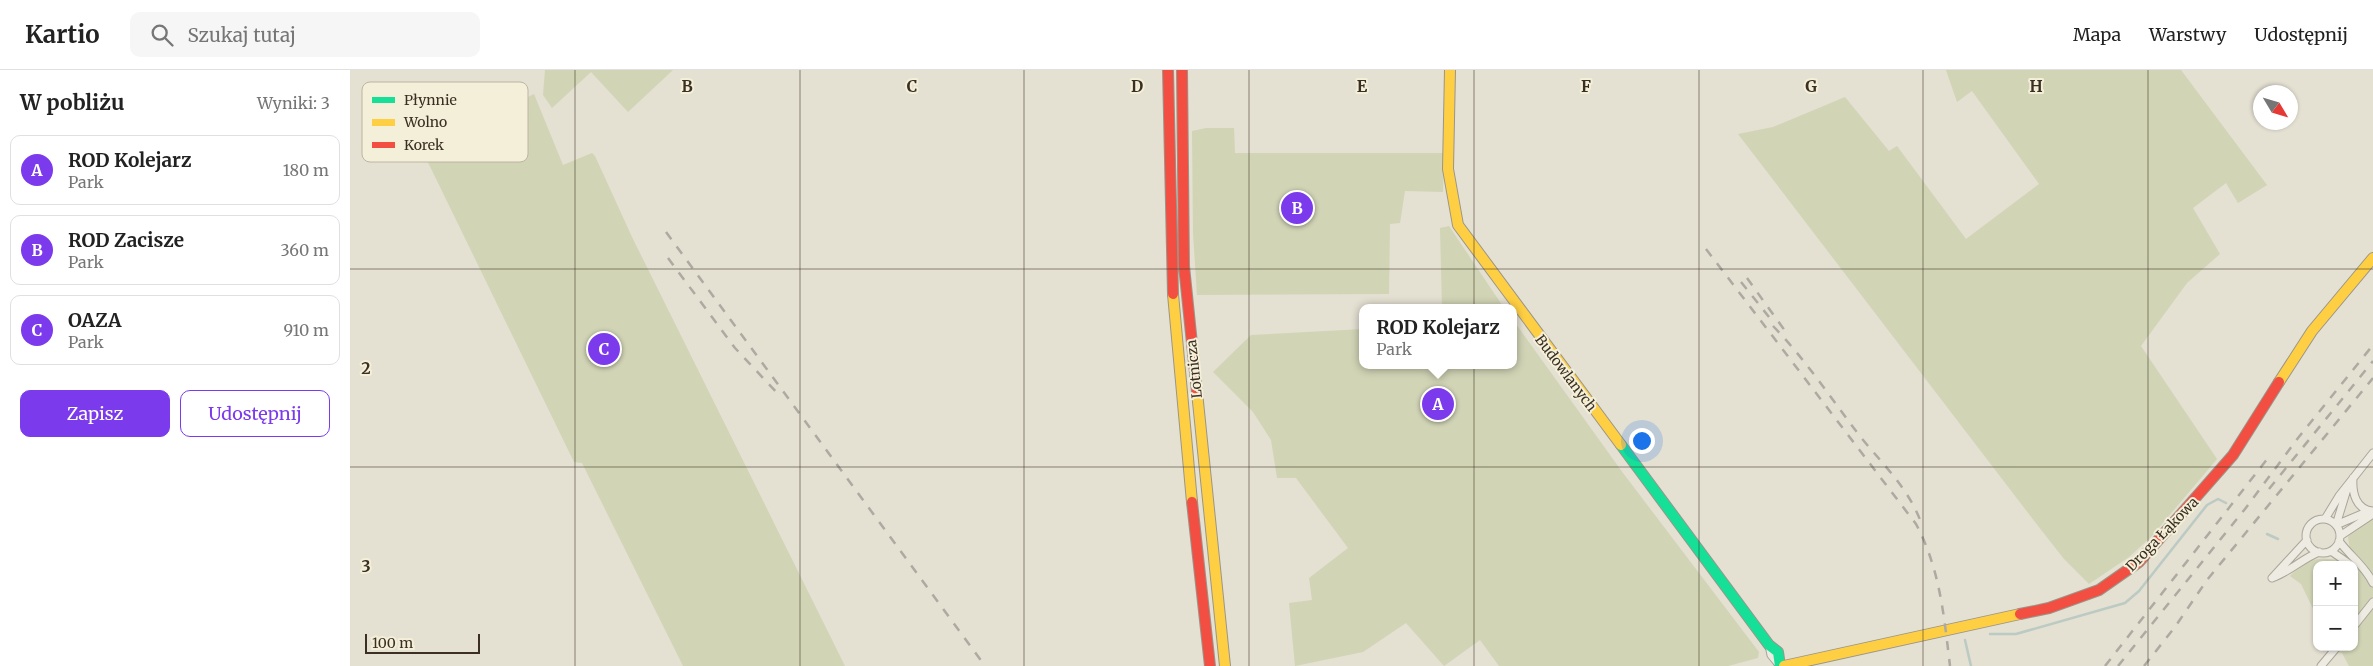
<!DOCTYPE html>
<html lang="pl">
<meta charset="utf-8">
<style>
body{margin:0;font-family:Merriweather,serif;background:#f6f6f6;color:#222}
.controls{position:absolute;right:15px;bottom:15px;display:grid;overflow:hidden;border-radius:10px;box-shadow:0 1px 4px #0004}
.controls button{width:45px;height:45px;display:grid;place-items:center;padding:0;border:0;border-bottom:1px solid #e0e0e0;background:#fff;color:#222;font:25px sans-serif}
.compass{position:absolute;left:1903px;top:15px;width:45px;height:45px;border-radius:50%;background:#fff;box-shadow:0 1px 4px #0004;rotate:128deg}
.scale{position:absolute;left:15px;bottom:12px;width:115px;box-sizing:border-box;padding-left:5px;border:2px solid #3a2f22;border-top:0;font-size:14px;line-height:18px;white-space:nowrap;color:#3a2f22;-webkit-text-stroke:4px #f4efd9;paint-order:stroke}
.you{position:absolute;left:1291px;top:370px;width:18px;height:18px;margin:-12px;border:4px solid #fff;border-radius:50%;background:#1a73e8;box-shadow:0 0 0 8px #1a73e833}
.badge{display:grid;place-items:center;width:32px;height:32px;border-radius:50%;background:#7c3aed;color:#fff;font-size:16px;font-weight:700}
.pin{position:absolute;translate:-50% -50%;border:2px solid #fff;box-shadow:0 1px 5px #0006}
.popup{position:absolute;left:1009px;top:234px;width:158px;height:65px;box-sizing:border-box;display:grid;place-content:center;border-radius:10px;background:#fff;filter:drop-shadow(0 1px 4px #0005);font-size:16px;white-space:nowrap;color:#767676}
.popup b{font-size:19px;color:#222}
.popup::after{content:'';position:absolute;left:50%;top:100%;margin-left:-10px;border:10px solid transparent;border-top-color:#fff}
.list{margin:0;padding:0;list-style:none}
h2{display:flex;justify-content:space-between;align-items:center;height:65px;margin:0;padding:0 20px;font-size:21px}
h2 small{font-size:16px;font-weight:400;color:#767676}
.list li{display:grid;grid-template-columns:32px 1fr auto;gap:15px;align-items:center;box-sizing:border-box;height:70px;margin:0 10px 10px;padding:0 10px;border:1px solid #e0e0e0;border-radius:10px}
.list b{display:block;font-size:19px;white-space:nowrap}
.list p{margin:0;font-size:16px;white-space:nowrap;color:#767676}
.list em{font-size:16px;font-style:normal;color:#767676}
.actions{display:flex;gap:10px;padding:15px 20px}
.actions a{flex:1;padding:11px 0;border:1px solid #7c3aed;border-radius:10px;text-align:center;font-size:18px;color:#7c3aed}
.actions .main{background:#7c3aed;color:#fff}
.icon{flex:none;width:28px;height:28px;fill:none;stroke:currentColor;stroke-width:2;stroke-linecap:round;stroke-linejoin:round}
.map{position:relative;flex:none;width:2023px;height:596px;overflow:hidden}
header{display:flex;align-items:center;gap:30px;box-sizing:border-box;height:70px;padding:0 25px;background:#fff;border-bottom:1px solid #e0e0e0}
header strong{font-size:24px}
nav{display:flex;gap:28px;margin-inline-start:auto;font-size:18px}
.search{width:350px;height:45px;background:#f6f6f6;display:flex;align-items:center;gap:12px;box-sizing:border-box;padding:0 18px;border-radius:10px;color:#767676;font-size:19px}
main{display:flex}
aside{flex:1;background:#fff}
.map>svg:first-child{display:block}
.green{fill:#d1d4b5}
.lines{fill:none;stroke-linecap:round;stroke-linejoin:round}
.stream{stroke:#bbcac3;stroke-width:2.5}
.street-casing{stroke:#aaa59a;stroke-width:9}
.fast-casing{stroke:#9a958a;stroke-width:12}
.slow-casing{stroke:#9a958a;stroke-width:12}
.jam-casing{stroke:#9a958a;stroke-width:12}
.street{stroke:#edebe2;stroke-width:7}
.fast{stroke:#16e098;stroke-width:10}
.slow{stroke:#ffcf43;stroke-width:10}
.jam{stroke:#f24e42;stroke-width:10}
.rail{stroke:#adaaa2;stroke-width:2.5;stroke-dasharray:9 9;stroke-linecap:butt}
.grid{fill:none;stroke:#3a2f22;stroke-width:1;stroke-opacity:0.55}
.labels{text-anchor:middle;dominant-baseline:central;stroke-width:4;stroke-linejoin:round;paint-order:stroke}
.street-label{font-size:14px;fill:#3a2f22;stroke:#f4efd9}
.key{fill:#f4efd9;stroke:#bcb5a2;stroke-width:1}
.key-label{font-size:14px;fill:#3a2f22}
.grid-label{font-size:16px;text-anchor:middle;font-weight:bold;fill:#3a2f22;stroke:#f4efd9;stroke-width:4;stroke-linejoin:round;paint-order:stroke}
</style>
<header>
<strong>Kartio</strong>
<div class="search"><svg class="icon" aria-label="search" viewBox="0 0 24 24"><circle cx="10" cy="10" r="6"/><path d="M15 15l6 6"/></svg>Szukaj tutaj</div>
<nav><a>Mapa</a><a>Warstwy</a><a>Udostępnij</a></nav>
</header>
<main>
<aside>
<h2>W pobliżu<small>Wyniki: 3</small></h2>
<ul class="list">
<li><span class="badge">A</span><div><b>ROD Kolejarz</b><p>Park</p></div><em>180 m</em></li>
<li><span class="badge">B</span><div><b>ROD Zacisze</b><p>Park</p></div><em>360 m</em></li>
<li><span class="badge">C</span><div><b>OAZA</b><p>Park</p></div><em>910 m</em></li>
</ul>
<div class="actions"><a class="main">Zapisz</a><a>Udostępnij</a></div>
</aside>
<div class="map">
<svg width="2023" height="596" viewBox="0 0 2023 596">
<rect width="100%" height="100%" fill="#e4e0d2"/>
<path class="green" d="M 195,0 L 323,0 L 278,42 L 241,2 L 202,38 L 193,25 Z
M 1596,0 L 1831,0 L 1917,115 L 1888,133 L 1876,113 L 1843,138 L 1870,184 L 1837,213 L 1791,276 L 1867,389 L 1801,467 L 1779,487 L 1739,514 L 1714,489 L 1685,452 L 1388,64 L 1423,57 L 1495,27 L 1539,81 L 1547,76 L 1616,169 L 1689,114 L 1622,21 L 1607,32 Z
M 184,24 L 213,95 L 242,83 L 245,86 L 282,167 L 495,596 L 333,596 L 232,393 L 224,392 L 72,80 Z
M 856,58 L 884,58 L 885,83 L 1094,83 L 1093,122 L 1055,121 L 1050,153 L 1040,154 L 1039,224 L 847,225 L 843,163 L 842,61 Z
M 1099,156 L 1154,238 L 1092,238 L 1090,158 Z
M 1163,250 L 1273,403 L 1409,582 L 1408,588 L 1378,596 L 1149,596 L 1130,570 L 1094,596 L 1056,553 L 1013,582 L 945,596 L 939,533 L 962,530 L 959,508 L 998,478 L 946,408 L 927,408 L 921,370 L 903,342 L 863,302 L 901,265 L 1013,259 L 1013,295 L 1163,295 Z
M 2023,449 L 2023,596 L 1999,596 L 1992,583 L 1982,581 L 1979,577 L 2004,577 L 2004,495 L 1967,495 L 1967,547 L 1951,514 L 1940,506 C 1956,488 1969,486 1992,491 L 2000,481 L 1998,467 L 2002,460 Z"/>
<g class="lines">
<path class="stream" d="M 1917,464 L 1928,469
M 1640,564 L 1666,564 L 1775,533 L 1789,521 L 1857,435 L 1868,429 L 1876,433
M 1615,570 L 1621,596"/>
<g class="street-casing">
<path id="street" d="M 2003,408 C 2002,423 2006,440 2023,441
M 1975,449 L 1989,426 L 2023,383
M1956 466a17 17 0 1 1 34 0a17 17 0 1 1-34 0Z
M 1986,455 L 1998,416
M 1986,455 L 2019,441
M 1990,466 L 2023,444
M 1989,471 C 2000,486 2015,496 2023,513
M 1981,481 L 2001,495
M 1922,508 C 1939,502 1952,489 1969,482
M 1922,508 L 1957,470
M 2004,556 L 2023,532
M 1419,575 L 1421,585 L 1430,596
M 1971,596 L 1987,577"/>
</g>
<g class="fast-casing">
<path id="fast" d="M 1271,375 L 1419,575 L 1428,582 L 1430,596"/>
</g>
<g class="slow-casing">
<path id="slow" d="M 1100,0 L 1098,99 L 1108,155 L 1271,375
M 823,224 L 842,432
M 1929,312 L 1962,261 L 2023,188
M 847,322 L 875,596
M 1434,596 L 1670,544"/>
</g>
<g class="jam-casing">
<path id="jam" d="M 818,0 L 823,224
M 832,0 L 834,196 L 847,322
M 842,432 L 860,596
M 1670,544 L 1699,538 L 1749,520 L 1789,492 L 1883,385 L 1929,312"/>
</g>
<use href="#street" class="street"/>
<use href="#fast" class="fast"/>
<use href="#slow" class="slow"/>
<use href="#jam" class="jam"/>
<path class="rail" d="M 316,162 L 635,596
M 1356,179 L 1566,454 C 1590,499 1594,546 1600,596
M 318,188 L 385,278 L 429,325
M 1397,208 L 1438,265
M 1391,212 L 1419,247
M 1423,256 C 1455,289 1481,328 1509,365 C 1533,395 1559,418 1572,455
M 1919,419 L 2023,291
M 1755,596 L 1918,388
M 1768,596 L 1895,439 L 1948,368 L 2023,275
M 1794,596 L 1825,557 L 1857,510 L 2023,308"/>
</g>
<path class="grid" d="M 225,0 L 225,596M 450,0 L 450,596M 674,0 L 674,596M 899,0 L 899,596M 1124,0 L 1124,596M 1349,0 L 1349,596M 1573,0 L 1573,596M 1798,0 L 1798,596M 0,199 L 2023,199M 0,397 L 2023,397"/>
<g class="labels">
<g class="street-label">
<text transform="translate(844 299) rotate(-96)">Lotnicza</text>
<text transform="translate(1216 303) rotate(53)">Budowlanych</text>
<text transform="translate(1812 464) rotate(-46)">Droga Łąkowa</text>
</g>
</g>
<rect x="12" y="12" width="166" height="80" rx="8" class="key"/>
<rect x="22" y="27" width="23" height="6" fill="#16e098"/>
<rect x="22" y="49" width="23" height="7" fill="#ffcf43"/>
<rect x="22" y="72" width="23" height="6" fill="#f24e42"/>
<g class="key-label">
<text x="54" y="35">Płynnie</text>
<text x="54" y="57">Wolno</text>
<text x="54" y="80">Korek</text>
</g>
<g class="grid-label">
<text x="337" y="22">B</text>
<text x="562" y="22">C</text>
<text x="787" y="22">D</text>
<text x="1012" y="22">E</text>
<text x="1236" y="22">F</text>
<text x="1461" y="22">G</text>
<text x="1686" y="22">H</text>
<text x="16" y="304">2</text>
<text x="16" y="502">3</text>
</g>
</svg>
<div class="controls">
<button>+</button>
<button>−</button>
</div>
<svg class="compass" viewBox="-18 -18 36 36"><path d="M0-13l5 13h-10z" fill="#e53935"/><path d="M0 13l5-13h-10z" fill="#767676"/></svg>
<div class="scale">100 m</div>
<div class="you"></div>
<div class="pin badge" style="left:1088px;top:334px">A</div>
<div class="popup"><b>ROD Kolejarz</b>Park</div>
<div class="pin badge" style="left:947px;top:138px">B</div>
<div class="pin badge" style="left:254px;top:279px">C</div>
</div>
</main>
